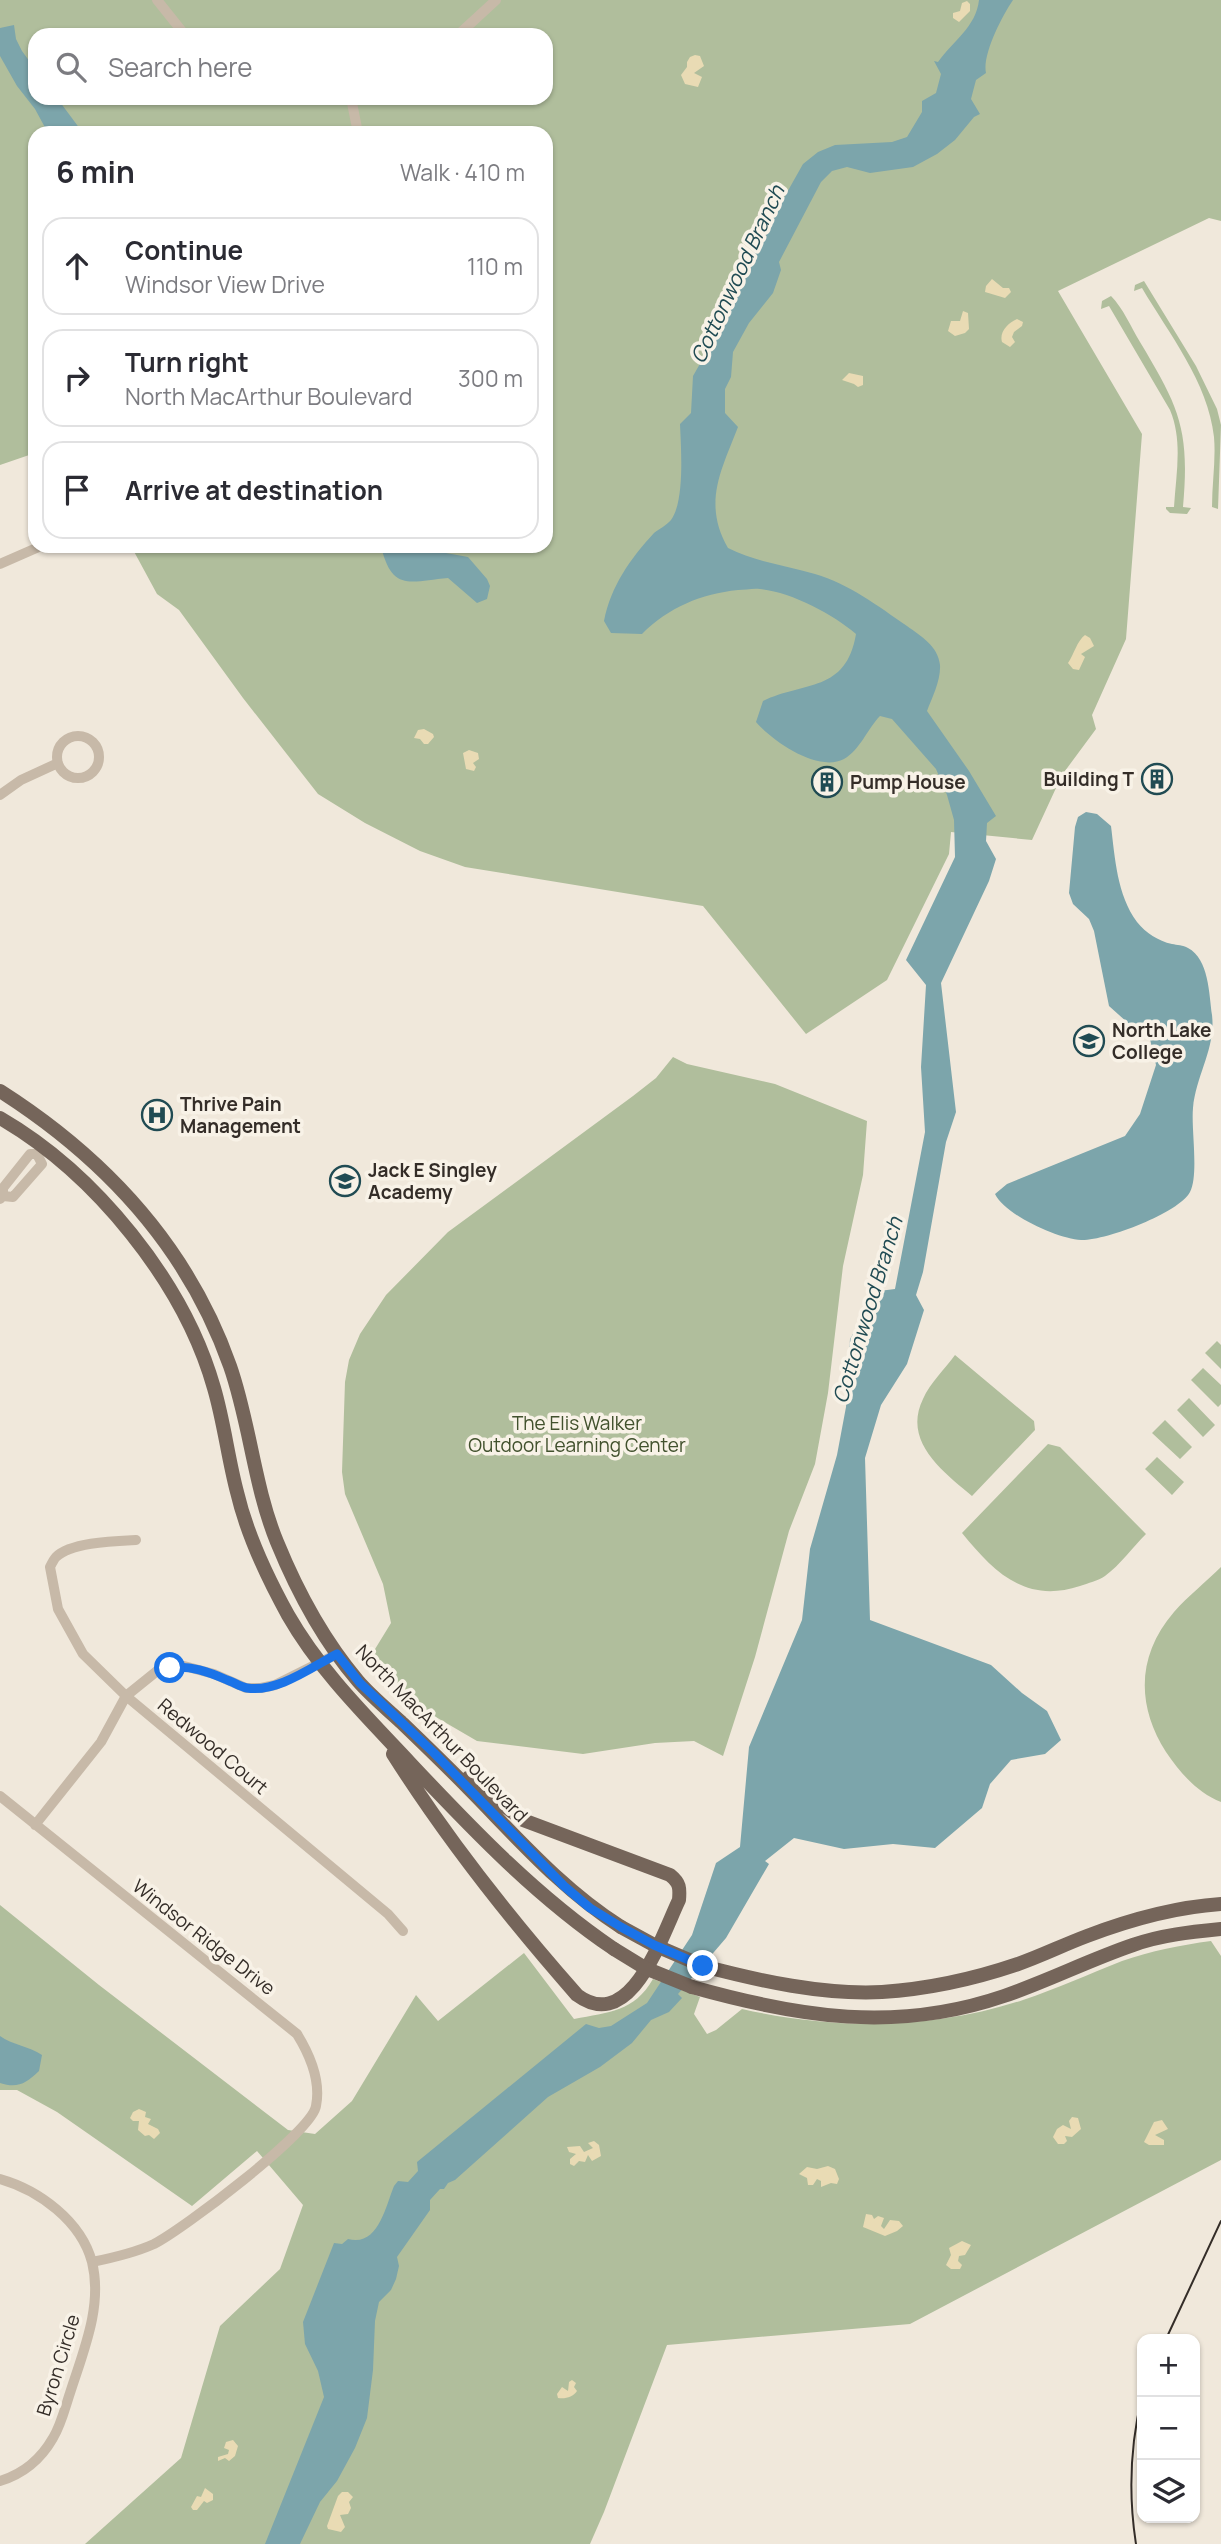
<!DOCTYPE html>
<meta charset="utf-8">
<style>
body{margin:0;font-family:Manrope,sans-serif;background:#f2f2f3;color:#2b2b33}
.controls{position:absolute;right:21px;bottom:21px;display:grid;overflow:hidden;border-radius:14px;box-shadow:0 2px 5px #0004}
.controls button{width:63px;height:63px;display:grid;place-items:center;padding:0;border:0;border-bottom:2px solid #e1e1e2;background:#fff;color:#2b2b33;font:35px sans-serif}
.stop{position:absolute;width:21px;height:21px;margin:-16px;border:5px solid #1a73e8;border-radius:50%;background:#fff}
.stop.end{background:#1a73e8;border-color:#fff;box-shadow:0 2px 7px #0008}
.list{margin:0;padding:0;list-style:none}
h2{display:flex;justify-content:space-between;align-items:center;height:91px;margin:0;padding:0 28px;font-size:30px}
h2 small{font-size:23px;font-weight:400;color:#7c7c81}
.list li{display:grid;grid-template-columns:46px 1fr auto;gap:21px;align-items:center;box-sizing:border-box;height:98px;margin:0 14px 14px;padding:0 14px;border:2px solid #e1e1e2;border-radius:21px}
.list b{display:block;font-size:26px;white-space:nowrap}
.list p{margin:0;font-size:23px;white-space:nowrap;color:#7c7c81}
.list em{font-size:23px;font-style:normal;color:#7c7c81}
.icon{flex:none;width:38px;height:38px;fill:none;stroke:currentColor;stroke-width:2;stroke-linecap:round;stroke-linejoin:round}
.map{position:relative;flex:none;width:1221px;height:2544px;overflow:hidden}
.search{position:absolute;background:#fff;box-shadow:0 2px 5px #0004;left:28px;top:28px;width:525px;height:77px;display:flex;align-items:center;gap:18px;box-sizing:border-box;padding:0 24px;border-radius:21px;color:#7c7c81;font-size:26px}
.panel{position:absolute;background:#fff;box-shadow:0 2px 5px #0004;left:28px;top:126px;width:525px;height:427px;border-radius:21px}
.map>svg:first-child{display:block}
.green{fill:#b0be9c;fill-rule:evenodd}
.sand{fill:#e9dbb4}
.water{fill:#7ca5ab}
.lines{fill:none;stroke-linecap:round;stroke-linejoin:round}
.minor{stroke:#c7b9a8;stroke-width:10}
.major{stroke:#75655a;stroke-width:14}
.tram{stroke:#342d28;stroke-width:2}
.major-bridge{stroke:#75655a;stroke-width:14}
.route{stroke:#1a73e8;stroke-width:9}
.labels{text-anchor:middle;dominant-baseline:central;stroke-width:7;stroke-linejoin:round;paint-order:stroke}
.poi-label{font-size:19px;font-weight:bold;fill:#342d28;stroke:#f8f2e7;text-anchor:start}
.park-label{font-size:19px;fill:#41512d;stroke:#f8f2e7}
.street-label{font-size:19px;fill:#342d28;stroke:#f8f2e7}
.water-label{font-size:21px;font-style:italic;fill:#204b53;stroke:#f8f2e7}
</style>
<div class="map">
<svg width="1221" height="2544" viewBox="0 0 1221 2544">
<rect width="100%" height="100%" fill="#f0e8db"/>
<path class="green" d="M 0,0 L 1221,0 L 1221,221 L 1209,218 L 1058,291 L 1142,434 L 1126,639 L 1092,715 L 1096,729 L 1062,775 L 1032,840 L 951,832 L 949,854 L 887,980 L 806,1034 L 703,906 L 465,867 L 420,851 L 365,823 L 318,794 L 243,698 L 179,610 L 157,594 L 131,546 L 546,546 L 546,133 L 35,133 L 35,453 L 0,465 ZM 35,35 L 546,35 L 546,98 L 35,98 Z
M 1144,281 L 1196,366 L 1217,409 L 1221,425 L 1218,509 L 1212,507 C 1212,483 1216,460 1214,437 C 1208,382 1169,334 1142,288 L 1134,291 L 1135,285 Z
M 1111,296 C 1123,308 1131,327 1140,342 C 1179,407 1190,429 1183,507 L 1191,508 L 1187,514 L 1170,513 L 1166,509 L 1166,507 L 1174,507 C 1176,474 1183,441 1170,410 L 1109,306 L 1101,309 L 1102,301 Z
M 673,1057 L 687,1064 L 775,1084 L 867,1121 L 863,1175 L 843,1266 L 828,1393 L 815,1464 L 789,1531 L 755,1657 L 723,1756 L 694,1741 L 655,1743 L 583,1754 L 477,1741 L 417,1706 L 380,1667 L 372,1654 L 391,1623 L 383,1584 L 345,1494 L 342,1472 L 345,1382 L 349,1360 L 360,1334 L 386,1295 L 448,1232 L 633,1096 L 656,1078 Z
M 1217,1341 L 1221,1345 L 1221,1369 L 1205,1353 Z
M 955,1355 L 1034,1421 L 1035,1430 L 972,1496 C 944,1472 902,1442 923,1399 C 930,1383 945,1369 955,1355 Z
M 1203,1368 L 1221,1385 L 1221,1404 L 1218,1407 L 1191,1380 Z
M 1189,1398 L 1215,1425 L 1203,1437 L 1177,1410 Z
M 1165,1420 L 1192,1447 L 1180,1459 L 1152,1433 Z
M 1048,1444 L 1060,1447 L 1146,1534 C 1133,1547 1120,1565 1105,1576 C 1098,1581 1088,1583 1080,1586 C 1025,1604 994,1572 962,1533 Z
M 1157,1457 L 1184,1482 L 1172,1495 L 1145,1469 Z
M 1221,1567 L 1221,1802 C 1198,1793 1180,1773 1166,1752 C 1136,1705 1137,1655 1174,1612 C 1188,1596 1206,1582 1221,1567 Z
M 0,1905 L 99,1985 L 288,2130 L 315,2134 L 352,2101 L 416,1995 L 438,2021 L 524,1953 L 574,2019 C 609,2012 634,2012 653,1979 L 700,1997 L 694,2014 L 707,2034 L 716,2030 L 742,2009 C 834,2030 932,2030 1023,2000 C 1056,1989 1089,1974 1122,1961 C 1151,1951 1181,1945 1211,1941 L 1221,1956 L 1221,2160 L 910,2324 L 667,2345 L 604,2512 L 590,2544 L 85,2544 L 181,2458 L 220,2326 L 280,2269 L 303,2205 L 257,2151 L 192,2206 L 57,2112 L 17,2090 L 0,2090 Z"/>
<path class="sand" d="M 967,1 L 970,4 L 970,11 L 959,22 L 953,18 L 953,13 L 960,11 L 962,3 Z
M 695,55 L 700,56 L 704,66 L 694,73 L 702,77 L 698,87 L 685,84 L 681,75 L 687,67 L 687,62 L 690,57 Z
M 992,279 L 1003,288 L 1009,288 L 1011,292 L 1005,298 L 985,292 L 986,286 Z
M 963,311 L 968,313 L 969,329 L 965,333 L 955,336 L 948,331 L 951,321 L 960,321 Z
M 1017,319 L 1023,322 L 1022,326 L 1014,332 L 1012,337 L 1015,342 L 1010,347 L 1002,342 C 999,332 1008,323 1017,319 Z
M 849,373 L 863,376 L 863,385 L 858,387 L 854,384 L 842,380 Z
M 1085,635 L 1090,638 L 1094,646 L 1081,654 L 1085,657 L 1079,670 L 1073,669 L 1068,663 C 1074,654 1077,641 1085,635 Z
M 424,729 L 433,734 L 434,737 L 428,744 L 424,744 L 420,739 L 414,738 L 418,730 Z
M 469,750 L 478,753 L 479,759 L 473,763 L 476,767 L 474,771 L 466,769 L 463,753 Z
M 139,2109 L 146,2112 L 145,2117 L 151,2119 L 148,2124 L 158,2129 L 160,2133 L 154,2139 L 149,2135 L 145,2136 L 138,2130 L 139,2121 L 133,2121 L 130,2118 L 133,2112 Z
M 1072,2117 L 1078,2118 L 1081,2129 L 1072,2137 L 1065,2136 L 1067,2141 L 1064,2144 L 1058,2144 L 1053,2137 L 1057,2129 L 1063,2125 L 1071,2129 L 1069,2121 Z
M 1162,2120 L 1168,2129 L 1155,2135 L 1164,2140 L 1164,2145 L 1149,2145 L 1144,2142 L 1154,2122 Z
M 594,2141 L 599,2145 L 601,2156 L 592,2161 L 588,2155 L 585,2162 L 579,2161 L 574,2166 L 570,2164 L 570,2159 L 576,2154 L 569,2152 L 567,2147 L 580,2146 L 584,2152 L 593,2148 L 588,2143 Z
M 828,2166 L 835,2169 L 839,2179 L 837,2184 L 831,2183 L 821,2187 L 821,2181 L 817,2179 L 813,2185 L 808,2185 L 807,2178 L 799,2174 L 807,2167 L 817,2169 Z
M 866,2214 L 872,2215 L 874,2219 L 878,2216 L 884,2218 L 881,2226 L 884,2229 L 890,2220 L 899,2221 L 903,2226 L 897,2231 L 885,2236 L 863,2227 Z
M 962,2241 L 971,2245 L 965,2255 L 959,2256 L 958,2261 L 962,2265 L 960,2269 L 951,2269 L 946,2265 L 951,2255 L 949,2248 Z
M 572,2380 L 576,2383 L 574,2387 L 577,2391 C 573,2397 566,2399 558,2398 L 557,2394 L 562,2387 L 568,2391 L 569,2382 Z
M 233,2440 L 238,2446 L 235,2456 L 229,2461 L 225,2458 L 218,2461 L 218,2457 L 228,2454 L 229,2450 L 224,2448 L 226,2442 Z
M 205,2488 L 213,2494 L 213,2500 L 207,2503 L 204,2501 L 197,2510 L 193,2510 L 191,2507 L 197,2496 L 201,2497 Z
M 342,2492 L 348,2492 L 353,2497 L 349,2502 L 351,2508 L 348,2514 L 340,2515 L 345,2527 L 341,2532 L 328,2529 L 327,2526 L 338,2496 Z"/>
<path class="water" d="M 979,0 L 1013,0 C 1002,16 982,55 986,73 L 976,80 L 971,99 L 980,114 L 974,117 L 955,140 L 937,154 L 913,167 L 870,173 L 847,167 L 832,171 L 821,182 L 779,262 L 781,270 L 773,293 L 749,323 L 733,352 L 731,377 L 725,389 L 725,413 L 738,427 C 722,469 702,503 728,548 C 755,562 786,565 815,574 C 849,584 878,606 907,626 C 921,636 938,646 940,665 C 941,680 932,698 927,711 L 969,771 L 996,816 L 987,823 L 986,841 L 996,859 L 989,881 L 941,983 L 956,1112 L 946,1142 L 923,1272 L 916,1295 L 924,1310 L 907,1364 L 881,1405 L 865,1458 L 870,1620 L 991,1665 L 1022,1693 L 1047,1711 L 1061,1740 L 1045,1754 L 1011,1760 L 990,1784 L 982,1808 L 935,1848 L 893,1844 L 844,1849 L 794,1838 L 765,1861 L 769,1864 L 726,1938 L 678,1994 L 682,1998 L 669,2012 L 651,2020 L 632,2043 L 600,2067 L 548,2097 L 455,2180 L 448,2183 L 444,2189 L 440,2189 L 430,2200 L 430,2210 L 397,2257 L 399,2266 L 396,2279 L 391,2290 L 379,2302 L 375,2321 L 373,2370 L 367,2418 L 355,2448 L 337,2481 L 320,2502 L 300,2544 L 265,2544 L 324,2397 L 318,2371 L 305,2344 L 303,2322 L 334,2243 L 342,2244 L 348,2239 C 378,2247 385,2208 394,2186 L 398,2181 L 408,2182 L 418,2171 L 417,2162 L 586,2024 L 599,2028 L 611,2026 L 647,2003 L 692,1935 L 716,1863 L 740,1847 L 749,1747 L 802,1620 L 810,1549 L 837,1455 L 846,1407 L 850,1339 L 879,1291 L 895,1289 L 925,1132 L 921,1067 L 926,985 L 906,960 L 955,857 L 954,820 L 947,795 L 936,769 L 892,719 L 880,716 C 868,728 860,750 844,759 C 818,773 772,741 756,722 L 763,701 C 804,681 846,693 856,634 C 833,614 791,592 760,589 C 753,588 745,590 738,590 C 701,594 669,607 642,634 L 611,633 L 604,621 C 611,586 630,559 654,533 C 659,529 667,525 671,520 C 685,501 681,447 680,424 L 691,413 L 693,376 L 705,355 L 711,327 L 803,164 L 818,152 L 835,145 L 892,142 L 907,137 L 922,112 L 922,101 L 936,93 L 941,74 L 934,61 L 938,62 C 953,41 976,27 979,0 Z
M 14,25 L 16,39 L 22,51 L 35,69 L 35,98 L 57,98 L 83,133 L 48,133 L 35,109 L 17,86 L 0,56 L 0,28 Z
M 381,546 L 431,546 L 435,551 L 468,557 L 487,579 L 490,586 L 487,599 L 477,603 L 448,578 C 411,581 392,593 381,546 Z
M 1086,812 L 1097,814 L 1111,826 C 1115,858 1117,895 1137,922 C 1146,933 1158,941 1172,944 C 1177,945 1183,945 1188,948 C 1209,959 1209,994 1212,1015 C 1216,1048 1196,1075 1193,1108 C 1191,1129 1199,1175 1190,1192 C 1179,1213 1105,1241 1081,1240 C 1058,1239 1005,1215 995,1194 L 1007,1184 L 1125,1136 L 1140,1114 L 1156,1065 L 1150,1039 L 1142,1029 L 1128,1023 L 1109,1006 L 1094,931 L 1089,919 L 1073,904 L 1069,893 L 1075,827 L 1078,817 Z
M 0,2036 C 12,2045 29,2046 42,2055 L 39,2071 C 26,2083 18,2089 0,2083 Z"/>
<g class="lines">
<path class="minor" d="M 157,0 L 185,35
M 458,35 L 496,0
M 351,98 L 358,133
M 0,564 L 41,546
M57 757a21 21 0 1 1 42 0a21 21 0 1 1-42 0Z
M 0,795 L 21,780 L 58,763
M 3,1196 L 13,1197 L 42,1164 L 37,1154
M 0,1199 L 3,1196 L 3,1188 L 30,1154 L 37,1154 L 43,1147
M 136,1540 C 116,1541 71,1542 56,1557 C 54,1559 52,1563 50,1567 L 58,1609 L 83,1654 L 126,1696 L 388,1914 L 403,1931
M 0,1796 L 297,2034 C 310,2055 321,2081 316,2106 C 312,2132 182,2230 154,2244 C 134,2253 112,2258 92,2262
M 35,1825 L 101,1742 L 126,1696 L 157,1671 L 184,1666 L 214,1674 L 246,1688 L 261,1688 L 275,1685 L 337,1654
M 0,2179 C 39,2190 81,2221 92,2262 C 103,2306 83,2352 70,2393 C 65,2408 61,2425 53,2438 C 41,2459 23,2474 0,2481"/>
<path class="major" d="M 0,1091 C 105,1158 188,1247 230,1366 C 250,1423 254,1486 277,1542 C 297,1591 324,1641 358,1681 C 371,1696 387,1709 401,1722 C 426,1746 450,1769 474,1794 C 520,1841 564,1891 621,1927
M 0,1118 C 95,1173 184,1282 214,1388 C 224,1422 228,1458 237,1492 C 247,1535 267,1577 288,1615 C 320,1671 366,1716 410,1763 C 473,1830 537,1897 614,1949
M 393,1754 C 447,1839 510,1919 577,1995 C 631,2035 662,1935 679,1900 C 680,1888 680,1883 670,1875 L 523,1820 L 468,1778
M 703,1966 C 760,1981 823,1995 882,1992 C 928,1989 974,1979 1018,1964 C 1041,1956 1063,1945 1087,1936 C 1129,1920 1176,1907 1221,1904
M 692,1987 C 799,2017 896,2033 1004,1996 C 1048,1981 1089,1960 1133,1945 C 1161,1935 1191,1932 1221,1929"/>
<path class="tram" d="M 1166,2339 L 1221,2221
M 1136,2544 C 1128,2493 1130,2446 1142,2396"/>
<path class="major-bridge" d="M 621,1927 L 654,1945 L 703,1966
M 614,1949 L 645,1968 L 692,1987"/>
</g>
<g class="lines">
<path class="route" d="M 170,1668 C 190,1665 209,1672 227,1680 C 233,1682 241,1687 247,1688 C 277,1693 312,1667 337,1654 L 360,1683 L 434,1753 L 564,1886 L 590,1908 L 621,1927 L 654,1945 L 703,1966"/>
</g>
<defs>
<g id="building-ring" transform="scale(1.575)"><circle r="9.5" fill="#f8f2e7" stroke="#204b53" stroke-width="1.5"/><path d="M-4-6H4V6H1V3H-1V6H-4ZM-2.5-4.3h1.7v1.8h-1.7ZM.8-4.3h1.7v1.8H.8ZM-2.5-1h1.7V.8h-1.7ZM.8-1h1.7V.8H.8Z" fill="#204b53"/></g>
<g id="university-ring" transform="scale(1.575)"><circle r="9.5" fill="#f8f2e7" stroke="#204b53" stroke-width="1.5"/><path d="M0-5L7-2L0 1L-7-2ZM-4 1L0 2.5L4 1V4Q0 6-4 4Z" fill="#204b53"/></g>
<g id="hospital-ring" transform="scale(1.575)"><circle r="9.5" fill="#f8f2e7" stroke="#204b53" stroke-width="1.5"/><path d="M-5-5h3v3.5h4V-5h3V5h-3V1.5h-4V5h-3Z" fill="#204b53"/></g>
<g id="school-ring" transform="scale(1.575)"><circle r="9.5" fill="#f8f2e7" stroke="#204b53" stroke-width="1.5"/><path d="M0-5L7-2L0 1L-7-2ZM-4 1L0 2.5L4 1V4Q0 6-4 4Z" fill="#204b53"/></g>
</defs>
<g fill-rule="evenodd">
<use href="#building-ring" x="1157" y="779"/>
<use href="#building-ring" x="827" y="782"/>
<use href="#university-ring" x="1089" y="1041"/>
<use href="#hospital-ring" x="157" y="1115"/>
<use href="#school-ring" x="345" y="1181"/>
</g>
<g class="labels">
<g class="poi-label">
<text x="1134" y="779" text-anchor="end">Building T</text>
<text x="850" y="782">Pump House</text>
<text x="1112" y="1030">North Lake<tspan x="1112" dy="22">College</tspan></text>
<text x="180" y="1104">Thrive Pain<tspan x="180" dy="22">Management</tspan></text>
<text x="368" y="1170">Jack E Singley<tspan x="368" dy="22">Academy</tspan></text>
</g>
<g class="park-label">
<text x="577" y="1423">The Elis Walker<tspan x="577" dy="22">Outdoor Learning Center</tspan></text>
</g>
<g class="street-label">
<text transform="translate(442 1733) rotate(46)">North MacArthur Boulevard</text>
<text transform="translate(213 1746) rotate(40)">Redwood Court</text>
<text transform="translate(204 1937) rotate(38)">Windsor Ridge Drive</text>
<text transform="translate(58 2365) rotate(-73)">Byron Circle</text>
</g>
<g class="water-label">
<text transform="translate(737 274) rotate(-65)">Cottonwood Branch</text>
<text transform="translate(867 1310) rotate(-73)">Cottonwood Branch</text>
</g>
</g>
</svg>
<div class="controls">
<button>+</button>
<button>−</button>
<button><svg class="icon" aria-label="layers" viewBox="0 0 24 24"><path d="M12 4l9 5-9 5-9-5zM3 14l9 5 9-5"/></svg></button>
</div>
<div class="stop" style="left:170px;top:1668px"></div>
<div class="stop end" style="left:703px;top:1966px"></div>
<div class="search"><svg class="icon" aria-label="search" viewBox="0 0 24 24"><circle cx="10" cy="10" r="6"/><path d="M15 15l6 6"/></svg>Search here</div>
<section class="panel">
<h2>6 min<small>Walk · 410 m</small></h2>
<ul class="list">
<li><svg class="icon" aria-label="ahead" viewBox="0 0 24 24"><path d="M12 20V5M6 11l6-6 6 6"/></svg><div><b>Continue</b><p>Windsor View Drive</p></div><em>110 m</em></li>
<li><svg class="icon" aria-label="right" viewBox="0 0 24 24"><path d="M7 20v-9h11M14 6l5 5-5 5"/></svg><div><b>Turn right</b><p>North MacArthur Boulevard</p></div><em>300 m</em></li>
<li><svg class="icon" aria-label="arrive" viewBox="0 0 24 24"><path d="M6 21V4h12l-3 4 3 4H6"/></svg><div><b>Arrive at destination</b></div></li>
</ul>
</section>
</div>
